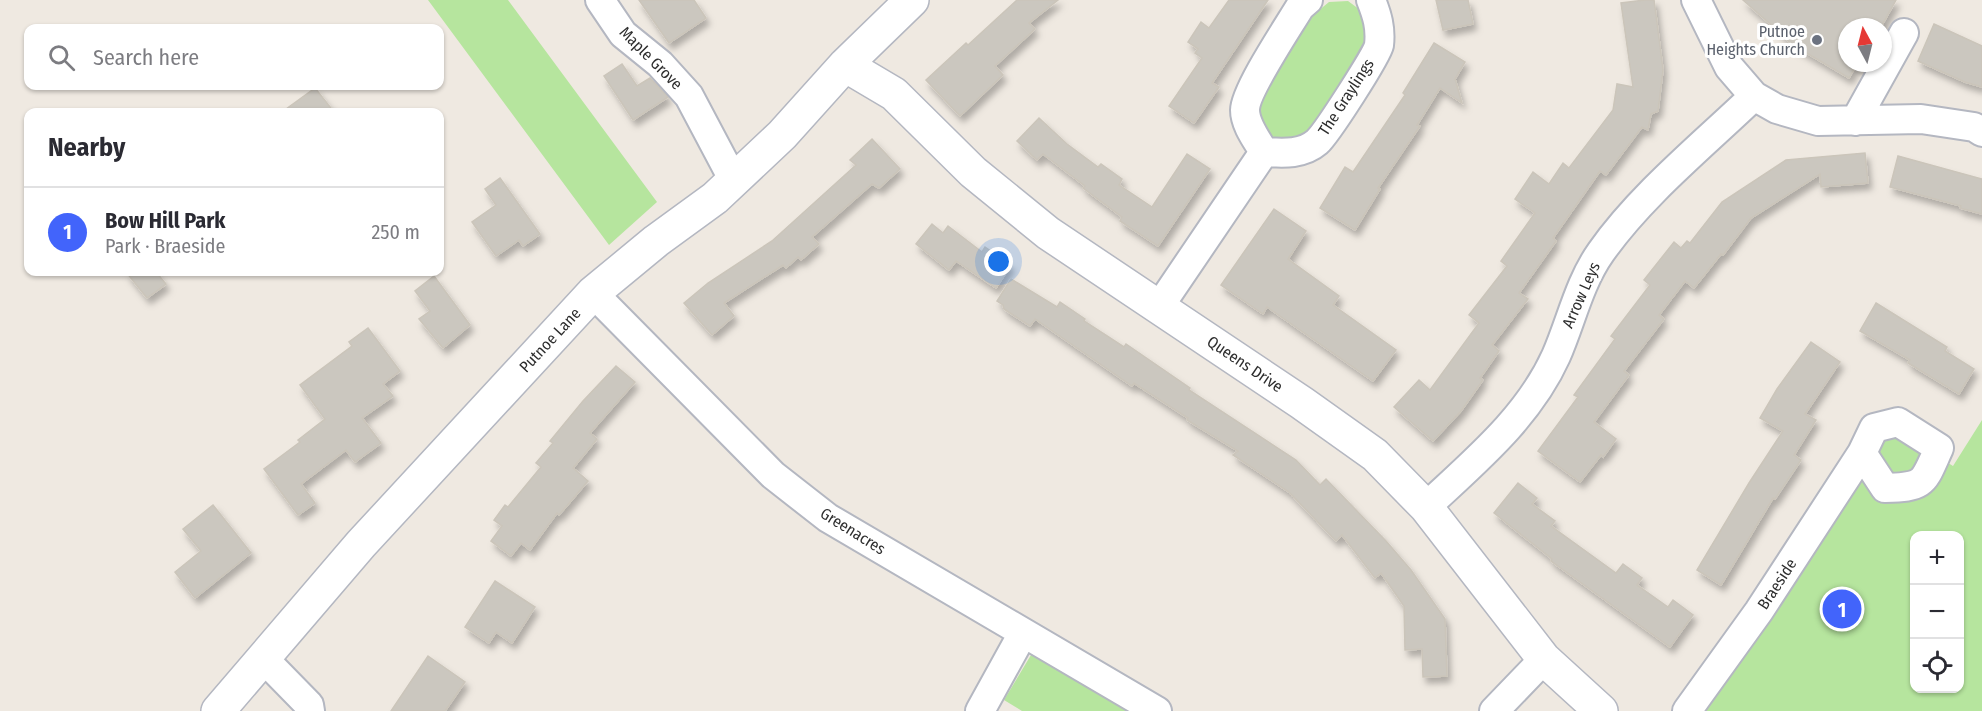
<!DOCTYPE html>
<meta charset="utf-8">
<style>
body{margin:0;font-family:"Fira Sans Condensed",sans-serif;background:#f2f2f3;color:#2b2b33}
.controls{position:absolute;right:18px;bottom:18px;display:grid;overflow:hidden;border-radius:12px;box-shadow:0 2px 4px #0004}
.controls button{width:54px;height:54px;display:grid;place-items:center;padding:0;border:0;border-bottom:2px solid #e1e1e2;background:#fff;color:#2b2b33;font:30px sans-serif}
.compass{position:absolute;left:1838px;top:18px;width:54px;height:54px;border-radius:50%;background:#fff;box-shadow:0 2px 4px #0004;rotate:353deg}
.you{position:absolute;left:999px;top:262px;width:21px;height:21px;margin:-15px;border:4px solid #fff;border-radius:50%;background:#1a73e8;box-shadow:0 0 0 9px #1a73e833}
.badge{display:grid;place-items:center;width:39px;height:39px;border-radius:50%;background:#4264fb;color:#fff;font-size:20px;font-weight:700}
.pin{position:absolute;translate:-50% -50%;border:3px solid #fff;box-shadow:0 2px 6px #0006}
.list{margin:0;padding:0;list-style:none}
h2{display:flex;justify-content:space-between;align-items:center;height:78px;margin:0;padding:0 24px;font-size:26px}
h2 small{font-size:20px;font-weight:400;color:#7c7c81}
.list li{display:grid;grid-template-columns:39px 1fr auto;gap:18px;align-items:center;box-sizing:border-box;height:90px;padding:0 24px;border-top:2px solid #e1e1e2}
.list b{display:block;font-size:22px;white-space:nowrap}
.list p{margin:0;font-size:20px;white-space:nowrap;color:#7c7c81}
.list em{font-size:20px;font-style:normal;color:#7c7c81}
.icon{flex:none;width:33px;height:33px;fill:none;stroke:currentColor;stroke-width:2;stroke-linecap:round;stroke-linejoin:round}
.map{position:relative;flex:none;width:1982px;height:711px;overflow:hidden}
.search{position:absolute;background:#fff;box-shadow:0 2px 4px #0004;left:24px;top:24px;width:420px;height:66px;display:flex;align-items:center;gap:15px;box-sizing:border-box;padding:0 21px;border-radius:12px;color:#7c7c81;font-size:22px}
.panel{position:absolute;background:#fff;box-shadow:0 2px 4px #0004;left:24px;top:108px;width:420px;height:168px;border-radius:12px}
.map>svg:first-child{display:block}
.green{fill:#b6e59e;fill-rule:evenodd}
.building{fill:#cbc7bf;stroke:#cbc5ba;stroke-width:1.5;filter:url(#shadow)}
.lines{fill:none;stroke-linecap:round;stroke-linejoin:round}
.street-casing{stroke:#b4b7c1;stroke-width:32}
.secondary-casing{stroke:#b4b7c1;stroke-width:36}
.street{stroke:#fff;stroke-width:28}
.secondary{stroke:#fff;stroke-width:33}
.worship-dot{fill:#6b7280;stroke:#fff;stroke-width:2}
.labels{text-anchor:middle;dominant-baseline:central;stroke-width:6;stroke-linejoin:round;paint-order:stroke}
.worship-label{font-size:16px;fill:#5b616d;stroke:#fff;text-anchor:end}
.street-label{font-size:16px;fill:#2e2e2e;stroke:#fff}
</style>
<div class="map">
<svg width="1982" height="711" viewBox="0 0 1982 711">
<defs>
<filter id="shadow"><feDropShadow dx="3.5" dy="6" stdDeviation="3" flood-color="#0004"/></filter>
</defs>
<rect width="100%" height="100%" fill="#efe9e1"/>
<path class="green" d="M 428,0 L 508,0 L 657,202 L 609,245 Z
M 1348,1 L 1367,15 L 1366,46 L 1312,131 L 1289,142 L 1265,134 L 1258,106 L 1264,93 L 1312,16 L 1329,2 Z
M 1982,420 L 1982,711 L 1700,711 L 1878,438 L 1895,430 L 1953,466 ZM 1914,536 L 1960,536 L 1960,688 L 1914,688 Z
M 1034,650 L 1139,711 L 1022,711 L 1004,700 Z"/>
<path class="building" d="M 639,0 L 694,0 L 706,18 L 669,43 Z
M 1017,0 L 1058,0 L 1029,23 L 1035,29 L 995,66 L 1003,75 L 960,116 L 926,80 L 966,43 L 968,45 Z
M 1229,0 L 1268,0 L 1212,83 L 1219,87 L 1194,123 L 1169,106 L 1202,58 L 1195,53 L 1198,49 L 1188,42 L 1201,22 L 1209,28 Z
M 1436,0 L 1468,0 L 1473,24 L 1443,30 Z
M 1645,0 L 1654,0 L 1663,70 L 1658,111 L 1651,114 L 1648,130 L 1642,127 L 1606,175 L 1600,171 L 1553,238 L 1556,241 L 1519,293 L 1528,299 L 1492,345 L 1499,351 L 1480,378 L 1483,380 L 1461,411 L 1433,441 L 1394,407 L 1419,380 L 1430,390 L 1479,323 L 1469,315 L 1507,266 L 1501,261 L 1535,213 L 1515,199 L 1533,172 L 1549,184 L 1563,163 L 1569,168 L 1613,110 L 1617,84 L 1633,87 L 1621,3 Z
M 1743,0 L 1896,0 L 1881,27 L 1847,27 L 1847,63 L 1868,63 L 1865,69 L 1857,64 L 1849,78 L 1791,44 L 1785,37 Z
M 1934,24 L 1982,46 L 1982,87 L 1965,82 L 1918,61 Z
M 1434,43 L 1465,62 L 1455,79 L 1462,103 L 1440,88 L 1417,125 L 1420,126 L 1378,188 L 1380,189 L 1355,230 L 1320,208 L 1345,167 L 1353,172 L 1405,95 L 1403,93 Z
M 622,64 L 637,86 L 650,78 L 668,97 L 633,120 L 604,76 Z
M 315,88 L 334,112 L 282,112 Z
M 1039,118 L 1067,144 L 1098,167 L 1101,164 L 1122,179 L 1119,185 L 1152,207 L 1187,154 L 1210,169 L 1158,246 L 1120,221 L 1122,217 L 1083,188 L 1085,186 L 1043,154 L 1037,160 L 1017,141 Z
M 872,139 L 900,169 L 879,188 L 872,184 L 812,237 L 819,244 L 801,260 L 798,257 L 786,268 L 783,265 L 724,303 L 734,316 L 712,335 L 684,303 L 708,283 L 772,241 L 856,165 L 850,160 Z
M 1865,153 L 1868,183 L 1821,187 L 1820,174 L 1751,218 L 1723,255 L 1721,254 L 1694,288 L 1685,281 L 1659,315 L 1664,319 L 1624,371 L 1629,375 L 1594,422 L 1616,439 L 1603,457 L 1601,455 L 1580,482 L 1538,451 L 1578,397 L 1574,395 L 1615,339 L 1611,336 L 1650,285 L 1644,280 L 1674,242 L 1681,248 L 1687,241 L 1690,243 L 1722,202 L 1786,160 Z
M 1898,156 L 1982,179 L 1982,214 L 1960,208 L 1961,206 L 1890,187 Z
M 500,178 L 540,234 L 523,246 L 519,240 L 496,256 L 472,222 L 496,205 L 485,189 Z
M 1274,209 L 1306,231 L 1288,259 L 1339,296 L 1333,305 L 1396,350 L 1373,381 L 1267,307 L 1263,314 L 1221,285 Z
M 932,224 L 943,233 L 948,226 L 982,252 L 985,247 L 1011,265 L 996,288 L 956,261 L 949,270 L 916,244 Z
M 126,272 L 156,272 L 166,284 L 147,298 Z
M 434,276 L 470,325 L 443,348 L 419,319 L 430,311 L 415,291 Z
M 1011,279 L 1057,307 L 1060,302 L 1085,319 L 1084,321 L 1124,347 L 1126,344 L 1190,388 L 1189,390 L 1296,460 L 1320,485 L 1326,479 L 1386,541 L 1411,570 L 1445,619 L 1447,676 L 1423,677 L 1422,649 L 1405,650 L 1404,606 L 1381,573 L 1375,578 L 1342,535 L 1336,541 L 1289,492 L 1233,455 L 1238,451 L 1187,420 L 1188,418 L 1134,383 L 1132,386 L 1035,319 L 1030,326 L 1004,309 L 1003,305 L 997,301 Z
M 1876,303 L 1947,347 L 1945,351 L 1974,369 L 1959,394 L 1908,363 L 1910,360 L 1860,331 Z
M 368,328 L 400,371 L 383,384 L 393,396 L 362,418 L 381,443 L 355,462 L 346,450 L 301,484 L 315,503 L 298,515 L 264,469 L 300,442 L 298,440 L 325,419 L 300,385 L 352,346 L 349,342 Z
M 1811,342 L 1840,362 L 1805,414 L 1816,420 L 1794,455 L 1801,460 L 1775,499 L 1773,498 L 1721,585 L 1697,570 L 1749,483 L 1783,431 L 1760,418 L 1777,389 Z
M 616,366 L 635,382 L 590,433 L 597,439 L 573,468 L 588,481 L 559,515 L 557,513 L 530,550 L 521,543 L 511,556 L 491,541 L 502,526 L 494,520 L 505,505 L 508,507 L 541,467 L 536,463 L 553,443 L 550,441 L 583,401 Z
M 1518,483 L 1537,498 L 1532,504 L 1555,521 L 1551,526 L 1616,573 L 1623,564 L 1642,578 L 1637,585 L 1668,607 L 1673,600 L 1693,615 L 1670,647 L 1551,561 L 1552,559 L 1494,513 Z
M 213,505 L 251,553 L 195,598 L 175,572 L 201,551 L 183,529 Z
M 495,581 L 535,607 L 512,643 L 496,632 L 489,643 L 465,627 Z
M 428,656 L 465,682 L 445,711 L 391,711 Z"/>
<g class="lines">
<g class="street-casing">
<path id="street" d="M 600,0 L 623,34 L 660,64 L 689,96 L 734,181
M 1696,0 L 1729,67 L 1754,96 L 1777,109 L 1818,121 L 1921,119 L 1974,127 L 1982,132
M 1855,121 L 1904,33
M 1264,152 C 1282,153 1302,155 1317,142 C 1327,133 1377,55 1379,45 C 1381,28 1377,15 1371,0
M 1264,152 C 1257,140 1245,125 1245,110 C 1245,91 1288,27 1300,7 L 1308,0
M 593,293 L 773,475 L 828,518 L 1157,711
M 1159,307 L 1264,152
M 1898,422 L 1939,448 C 1923,483 1926,487 1885,488 L 1862,453 L 1874,428 Z
M 1426,507 C 1474,462 1528,418 1556,356 C 1571,322 1579,283 1601,252 C 1641,195 1704,144 1754,96
M 263,658 L 309,705 L 310,711
M 980,711 L 1023,633
M 1494,711 L 1544,659
M 1687,711 L 1759,611 L 1862,453"/>
</g>
<g class="secondary-casing">
<path id="secondary" d="M 845,65 L 894,94 L 973,172 L 1048,233 L 1302,403 L 1375,455 L 1426,507 L 1544,659 L 1601,711
M 218,711 L 361,544 L 593,293 L 656,241 L 715,198 L 782,135 L 845,65 L 912,0"/>
</g>
<use href="#street" class="street"/>
<use href="#secondary" class="secondary"/>
</g>
<circle class="worship-dot" cx="1817" cy="40" r="6"/>
<g class="labels">
<g class="worship-label">
<text x="1805" y="31">Putnoe<tspan x="1805" dy="18">Heights Church</tspan></text>
</g>
<g class="street-label">
<text transform="translate(651 58) rotate(45)">Maple Grove</text>
<text transform="translate(1346 97) rotate(-57)">The Graylings</text>
<text transform="translate(1581 295) rotate(-66)">Arrow Leys</text>
<text transform="translate(550 340) rotate(-47)">Putnoe Lane</text>
<text transform="translate(1245 364) rotate(34)">Queens Drive</text>
<text transform="translate(853 531) rotate(32)">Greenacres</text>
<text transform="translate(1777 584) rotate(-57)">Braeside</text>
</g>
</g>
</svg>
<div class="controls">
<button>+</button>
<button>−</button>
<button><svg class="icon" aria-label="locate" viewBox="0 0 24 24"><circle cx="12" cy="12" r="6"/><path d="M12 2v4M12 18v4M2 12h4M18 12h4"/></svg></button>
</div>
<svg class="compass" viewBox="-18 -18 36 36"><path d="M0-13l5 13h-10z" fill="#e53935"/><path d="M0 13l5-13h-10z" fill="#7c7c81"/></svg>
<div class="you"></div>
<div class="pin badge" style="left:1842px;top:609px">1</div>
<div class="search"><svg class="icon" aria-label="search" viewBox="0 0 24 24"><circle cx="10" cy="10" r="6"/><path d="M15 15l6 6"/></svg>Search here</div>
<section class="panel">
<h2>Nearby<small></small></h2>
<ul class="list">
<li><span class="badge">1</span><div><b>Bow Hill Park</b><p>Park · Braeside</p></div><em>250 m</em></li>
</ul>
</section>
</div>
